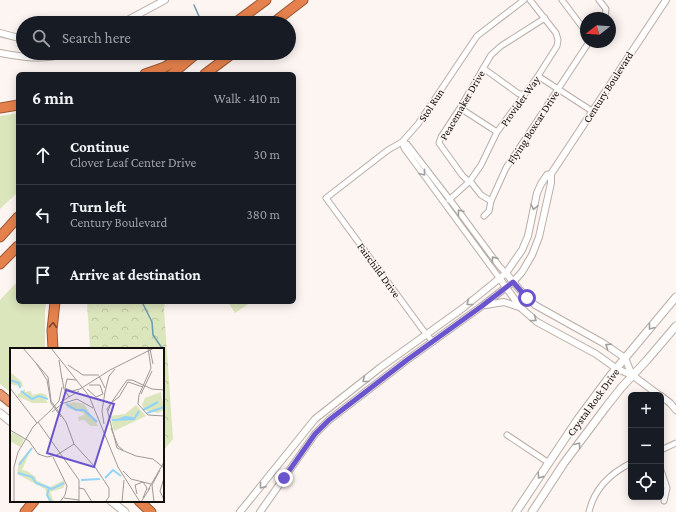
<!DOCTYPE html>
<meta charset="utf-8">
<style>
body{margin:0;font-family:"Crimson Pro",serif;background:#242831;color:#f1f3f6}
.controls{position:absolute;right:12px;bottom:12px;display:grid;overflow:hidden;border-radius:6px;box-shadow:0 2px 10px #0003}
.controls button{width:36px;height:36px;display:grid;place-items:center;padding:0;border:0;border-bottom:1px solid #363941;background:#171b24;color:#f1f3f6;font:20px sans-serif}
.compass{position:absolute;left:580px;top:12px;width:36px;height:36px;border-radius:50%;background:#171b24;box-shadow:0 2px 10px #0003;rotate:253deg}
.stop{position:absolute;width:12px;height:12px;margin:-9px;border:3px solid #6b55ce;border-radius:50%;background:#fff}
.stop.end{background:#6b55ce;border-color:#fff;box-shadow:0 1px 4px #0008}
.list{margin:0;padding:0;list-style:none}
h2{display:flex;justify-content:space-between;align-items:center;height:52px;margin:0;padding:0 16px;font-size:17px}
h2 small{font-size:13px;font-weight:400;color:#9ea1a6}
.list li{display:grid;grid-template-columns:26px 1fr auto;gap:12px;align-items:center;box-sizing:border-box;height:60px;padding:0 16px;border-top:1px solid #363941}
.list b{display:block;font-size:15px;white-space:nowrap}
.list p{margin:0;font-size:13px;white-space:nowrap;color:#9ea1a6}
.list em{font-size:13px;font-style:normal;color:#9ea1a6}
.icon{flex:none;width:22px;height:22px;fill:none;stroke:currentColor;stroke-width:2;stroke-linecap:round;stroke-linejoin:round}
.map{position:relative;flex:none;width:676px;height:512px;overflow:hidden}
.search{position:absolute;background:#171b24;box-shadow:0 2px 10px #0003;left:16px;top:16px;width:280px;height:44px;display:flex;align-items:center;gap:10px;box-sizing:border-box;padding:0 14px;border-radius:22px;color:#9ea1a6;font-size:15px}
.panel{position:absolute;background:#171b24;box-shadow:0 2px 10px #0003;left:16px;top:72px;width:280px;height:232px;border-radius:6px}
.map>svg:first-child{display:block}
.grass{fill:#dce6bd}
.forest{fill:url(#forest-crowns)}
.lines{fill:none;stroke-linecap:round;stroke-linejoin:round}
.stream{stroke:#6c99b2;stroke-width:1.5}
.minor-casing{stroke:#b9ada6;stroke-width:7}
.tertiary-casing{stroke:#b9ada6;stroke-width:8}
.secondary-casing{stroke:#b9ada6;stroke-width:9}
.trunk-casing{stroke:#9b5935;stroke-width:10}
.motorway-casing{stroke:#9b5935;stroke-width:11}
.minor{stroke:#fff;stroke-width:5}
.tertiary{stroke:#fff;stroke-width:6}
.secondary{stroke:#fff;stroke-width:7}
.trunk{stroke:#ea9a70;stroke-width:8}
.motorway{stroke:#e5814c;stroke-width:9}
.oneway{stroke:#a09f9d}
.oneway2{stroke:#7c482c}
.route{stroke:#6b55ce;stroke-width:5}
.labels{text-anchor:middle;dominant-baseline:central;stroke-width:3;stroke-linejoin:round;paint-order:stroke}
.street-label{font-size:11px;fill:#120e0b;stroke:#fdf5f1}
.inset-river{fill:none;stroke:#92d4f9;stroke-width:2}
.inset-road{fill:none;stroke:#9f9995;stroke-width:1}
.view{fill:#6b55ce;fill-opacity:0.15;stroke:#6b55ce;stroke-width:2}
.inset-edge{fill:none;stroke:#120e0b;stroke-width:2}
</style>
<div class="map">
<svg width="676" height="512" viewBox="0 0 676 512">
<defs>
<pattern id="forest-crowns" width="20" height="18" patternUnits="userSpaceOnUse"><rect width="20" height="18" fill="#dce6bd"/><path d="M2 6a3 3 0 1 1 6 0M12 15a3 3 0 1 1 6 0" fill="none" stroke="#bcc4a1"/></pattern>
</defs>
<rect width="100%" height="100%" fill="#fdf5f1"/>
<path class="grass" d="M 18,113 L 18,192 L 0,209 L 0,116 Z
M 18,281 L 18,302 L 46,302 L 45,311 L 45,349 L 11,349 L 11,393 L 0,384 L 0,300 Z"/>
<path class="forest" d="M 87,302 L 165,302 L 164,309 L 173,439 L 163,451 L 163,349 L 90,349 Z
M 228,302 L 251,302 L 235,313 Z"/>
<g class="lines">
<path class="stream" d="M 194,5 L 202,23
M 223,73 L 223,74
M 142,302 L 152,322 L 153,335 L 164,351 L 163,358
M 163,383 L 163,388"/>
<g class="minor-casing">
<path id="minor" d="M 562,0 L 586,32
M 599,0 L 606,9 L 605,18
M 483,68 L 519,94 L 524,94
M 538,76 L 592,111
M 460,108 L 497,132
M 449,200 L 470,181 L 481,165 L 497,132 L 538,76 L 557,46 L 558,40 L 556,33 L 530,0
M 491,201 L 481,195 L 470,181 L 467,180 L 462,175 L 439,143 L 441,137 L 460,108 L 491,55 L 501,46 L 545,18
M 484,216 L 489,211 L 491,201 L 506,168 L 589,42
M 500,279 L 404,148 L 402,142 L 407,144 L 457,209 L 500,267 L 506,273
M 433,342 L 423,330 L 326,198 L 388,150 L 402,142 L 418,124 L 477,36 L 524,0
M 507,435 L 549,463
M 661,450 L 676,443
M 661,470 L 667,488 L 664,501
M 589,512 C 594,489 611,473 631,463"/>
</g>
<g class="tertiary-casing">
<path id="tertiary" d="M 122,23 L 165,0
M 0,33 L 23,39
M 0,53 C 21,57 45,61 65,53
M 506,273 L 519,289 L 535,305 L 603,343 L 625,358 L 632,375
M 500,279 L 521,308 L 537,322 L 596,354 L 617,369 L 632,375 L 659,395
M 486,305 L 504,302 L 519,307
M 661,396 L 670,403 L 676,410
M 240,512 L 315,419 L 381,367 L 463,308 L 506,273 L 522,250 L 528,236 L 537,193 L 541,184 L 547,175 L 551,174
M 260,512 L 315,434 L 329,420 L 407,360 L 482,306 L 513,282 L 522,272 L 532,255 L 539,237 L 551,183 L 551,174 L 666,0"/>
</g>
<g class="secondary-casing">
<path id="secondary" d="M 0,413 L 11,422
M 111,501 L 125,512
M 516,512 L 578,419 L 610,376 L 676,297
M 532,512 L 564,463 L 606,407 L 621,388 L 647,360 L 676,326"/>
</g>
<g class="trunk-casing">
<path id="trunk" d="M 0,394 L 11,403"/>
</g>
<g class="motorway-casing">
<path id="motorway" d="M 235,23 L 266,0
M 273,23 L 303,0
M 145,74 L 165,67 L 187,53
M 172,74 L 197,53
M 205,74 L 233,53
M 0,108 L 18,105
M 0,237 L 18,217
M 0,264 L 18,246
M 53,349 L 52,330 L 55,302
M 139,501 L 151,512
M 25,512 L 34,501"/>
</g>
<use href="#minor" class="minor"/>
<use href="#tertiary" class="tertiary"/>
<use href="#secondary" class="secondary"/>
<use href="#trunk" class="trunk"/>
<use href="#motorway" class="motorway"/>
</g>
<defs><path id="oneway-chevron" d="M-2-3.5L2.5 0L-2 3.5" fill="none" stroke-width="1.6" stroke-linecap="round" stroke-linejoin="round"/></defs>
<g class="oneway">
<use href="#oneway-chevron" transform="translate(423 173) rotate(53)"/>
<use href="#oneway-chevron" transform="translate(534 207) rotate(103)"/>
<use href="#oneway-chevron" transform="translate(460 212) rotate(-127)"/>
<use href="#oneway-chevron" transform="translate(494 259) rotate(-126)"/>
<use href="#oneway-chevron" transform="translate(469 303) rotate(141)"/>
<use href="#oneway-chevron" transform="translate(534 319) rotate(36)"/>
<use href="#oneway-chevron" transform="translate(651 327) rotate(128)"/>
<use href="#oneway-chevron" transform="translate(608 346) rotate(-146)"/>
<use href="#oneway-chevron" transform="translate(365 380) rotate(141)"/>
<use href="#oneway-chevron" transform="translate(578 445) rotate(-54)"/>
<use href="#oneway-chevron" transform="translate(540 476) rotate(125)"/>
<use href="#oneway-chevron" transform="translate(262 486) rotate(129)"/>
</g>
<use class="oneway2" href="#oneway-chevron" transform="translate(53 325) rotate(-87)"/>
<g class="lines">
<path class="route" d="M 284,478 L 315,434 L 329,420 L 407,360 L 482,306 L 513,282 L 527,298"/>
</g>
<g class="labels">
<g class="street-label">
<text transform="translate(608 87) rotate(-57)">Century Boulevard</text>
<text transform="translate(520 101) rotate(-54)">Provider Way</text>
<text transform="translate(431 105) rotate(-57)">Stol Run</text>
<text transform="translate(462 105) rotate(-60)">Peacemaker Drive</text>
<text transform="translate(533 127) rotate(-57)">Flying Boxcar Drive</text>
<text transform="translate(379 270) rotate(54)">Fairchild Drive</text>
<text transform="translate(593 402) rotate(-54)">Crystal Rock Drive</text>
</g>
</g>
<g transform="translate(10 348)">
<rect width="154" height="154" fill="#fdf5f1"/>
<path d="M 0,24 L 12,34 L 13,39 L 0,36 ZM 15,41 L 15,44 L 21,43 L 22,47 L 31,45 L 37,47 L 35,51 L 38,55 L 22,55 L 10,49 L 14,56 L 7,47 ZM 151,44 L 154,62 L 148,65 L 134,62 L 132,57 L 135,50 ZM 64,54 L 74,56 L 88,78 L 81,78 L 74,72 L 69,73 L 68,69 L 74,67 L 74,65 L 58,60 L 55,56 ZM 126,57 L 136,68 L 104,83 L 100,68 L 115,66 ZM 2,84 L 14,91 L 10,99 L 0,93 ZM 22,99 L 12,122 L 17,123 L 26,129 L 26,132 L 40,139 L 54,132 L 55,137 L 53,140 L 40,144 L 44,154 L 39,154 L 35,141 L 7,126 L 9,114 Z" fill="#dce6bd"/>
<path class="inset-river" d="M 0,32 L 9,35 L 10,40M 11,43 L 22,51 L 29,48 L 38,51M 56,56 L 66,62 L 74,62 L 87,74M 133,62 L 148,54M 137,65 L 154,59M 102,72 L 124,71 L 129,63M 108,72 L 115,69 L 123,70M 9,117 L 22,100M 8,125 L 22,129 L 26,135 L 42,141 L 54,135M 95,130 L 103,122 L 111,128M 71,132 L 90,131M 39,140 L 37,147 L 41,154"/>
<path class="inset-road" d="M 13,0 L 38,29 L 41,53 L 56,74 L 64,96 L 85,119 L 99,140 L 99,149 L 95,154M 41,0 L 79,48 L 108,119 L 130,154M 138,0 L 141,20 L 129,47 L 128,56 L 138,67 L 154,68M 140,1 L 143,16M 49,12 L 52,31M 26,15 L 37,32 L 41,55 L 51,69M 58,17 L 73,27 L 89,27M 89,28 L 95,40M 52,30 L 54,41 L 59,49 L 69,43M 66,32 L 57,31 L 55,40 L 62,43 L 70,41 L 100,22 L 144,0M 0,40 L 27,75M 77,41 L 86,49 L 93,46 L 90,37 L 79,37M 154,42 L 142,41 L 122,32 L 117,32 L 97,61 L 107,100 L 126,108 L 143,111 L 154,120M 131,46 L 142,23M 50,55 L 60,48M 51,56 L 67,51 L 83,60M 40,63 L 49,53 L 52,39M 98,63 L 101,55 L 109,49 L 118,34 L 133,39M 42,64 L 53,55M 28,74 L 69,132 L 69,154M 94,76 L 92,63 L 95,44 L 99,28 L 105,21M 101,80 L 108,98 L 113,102M 0,82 L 19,93 L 28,106 L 37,109 L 47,107 L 64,96M 43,109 L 57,138 L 55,147 L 50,154M 113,123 L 121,131 L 141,136M 154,130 L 150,143 L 154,152M 69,140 L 74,141 L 82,154M 138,142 L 154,114M 127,146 L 125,137 L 133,134 L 137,140 L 133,150M 54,150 L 69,152M 4,154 L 4,119 L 8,104 L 23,79 L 41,62M 112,154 L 114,132M 131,154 L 140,140M 144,154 L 142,137 L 150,122"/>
<path class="view" d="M 56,42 L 104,56 L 84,119 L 37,105 Z"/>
<rect width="154" height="154" class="inset-edge"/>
</g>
</svg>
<div class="controls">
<button>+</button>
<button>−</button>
<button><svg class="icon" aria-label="locate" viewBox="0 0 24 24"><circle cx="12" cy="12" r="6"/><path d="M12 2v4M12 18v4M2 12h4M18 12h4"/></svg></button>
</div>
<svg class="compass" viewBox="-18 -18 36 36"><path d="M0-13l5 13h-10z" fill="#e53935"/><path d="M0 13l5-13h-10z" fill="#9ea1a6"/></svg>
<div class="stop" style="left:527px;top:298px"></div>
<div class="stop end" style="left:284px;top:478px"></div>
<div class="search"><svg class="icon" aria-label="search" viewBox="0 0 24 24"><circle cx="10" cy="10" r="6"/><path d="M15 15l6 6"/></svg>Search here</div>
<section class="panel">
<h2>6 min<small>Walk · 410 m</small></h2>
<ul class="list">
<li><svg class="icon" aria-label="ahead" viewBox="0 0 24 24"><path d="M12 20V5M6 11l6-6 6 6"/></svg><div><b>Continue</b><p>Clover Leaf Center Drive</p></div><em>30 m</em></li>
<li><svg class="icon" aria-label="left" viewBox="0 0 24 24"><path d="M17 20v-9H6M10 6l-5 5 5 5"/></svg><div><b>Turn left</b><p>Century Boulevard</p></div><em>380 m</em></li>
<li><svg class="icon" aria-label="arrive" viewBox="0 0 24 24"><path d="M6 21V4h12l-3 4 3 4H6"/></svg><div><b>Arrive at destination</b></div></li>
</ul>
</section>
</div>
